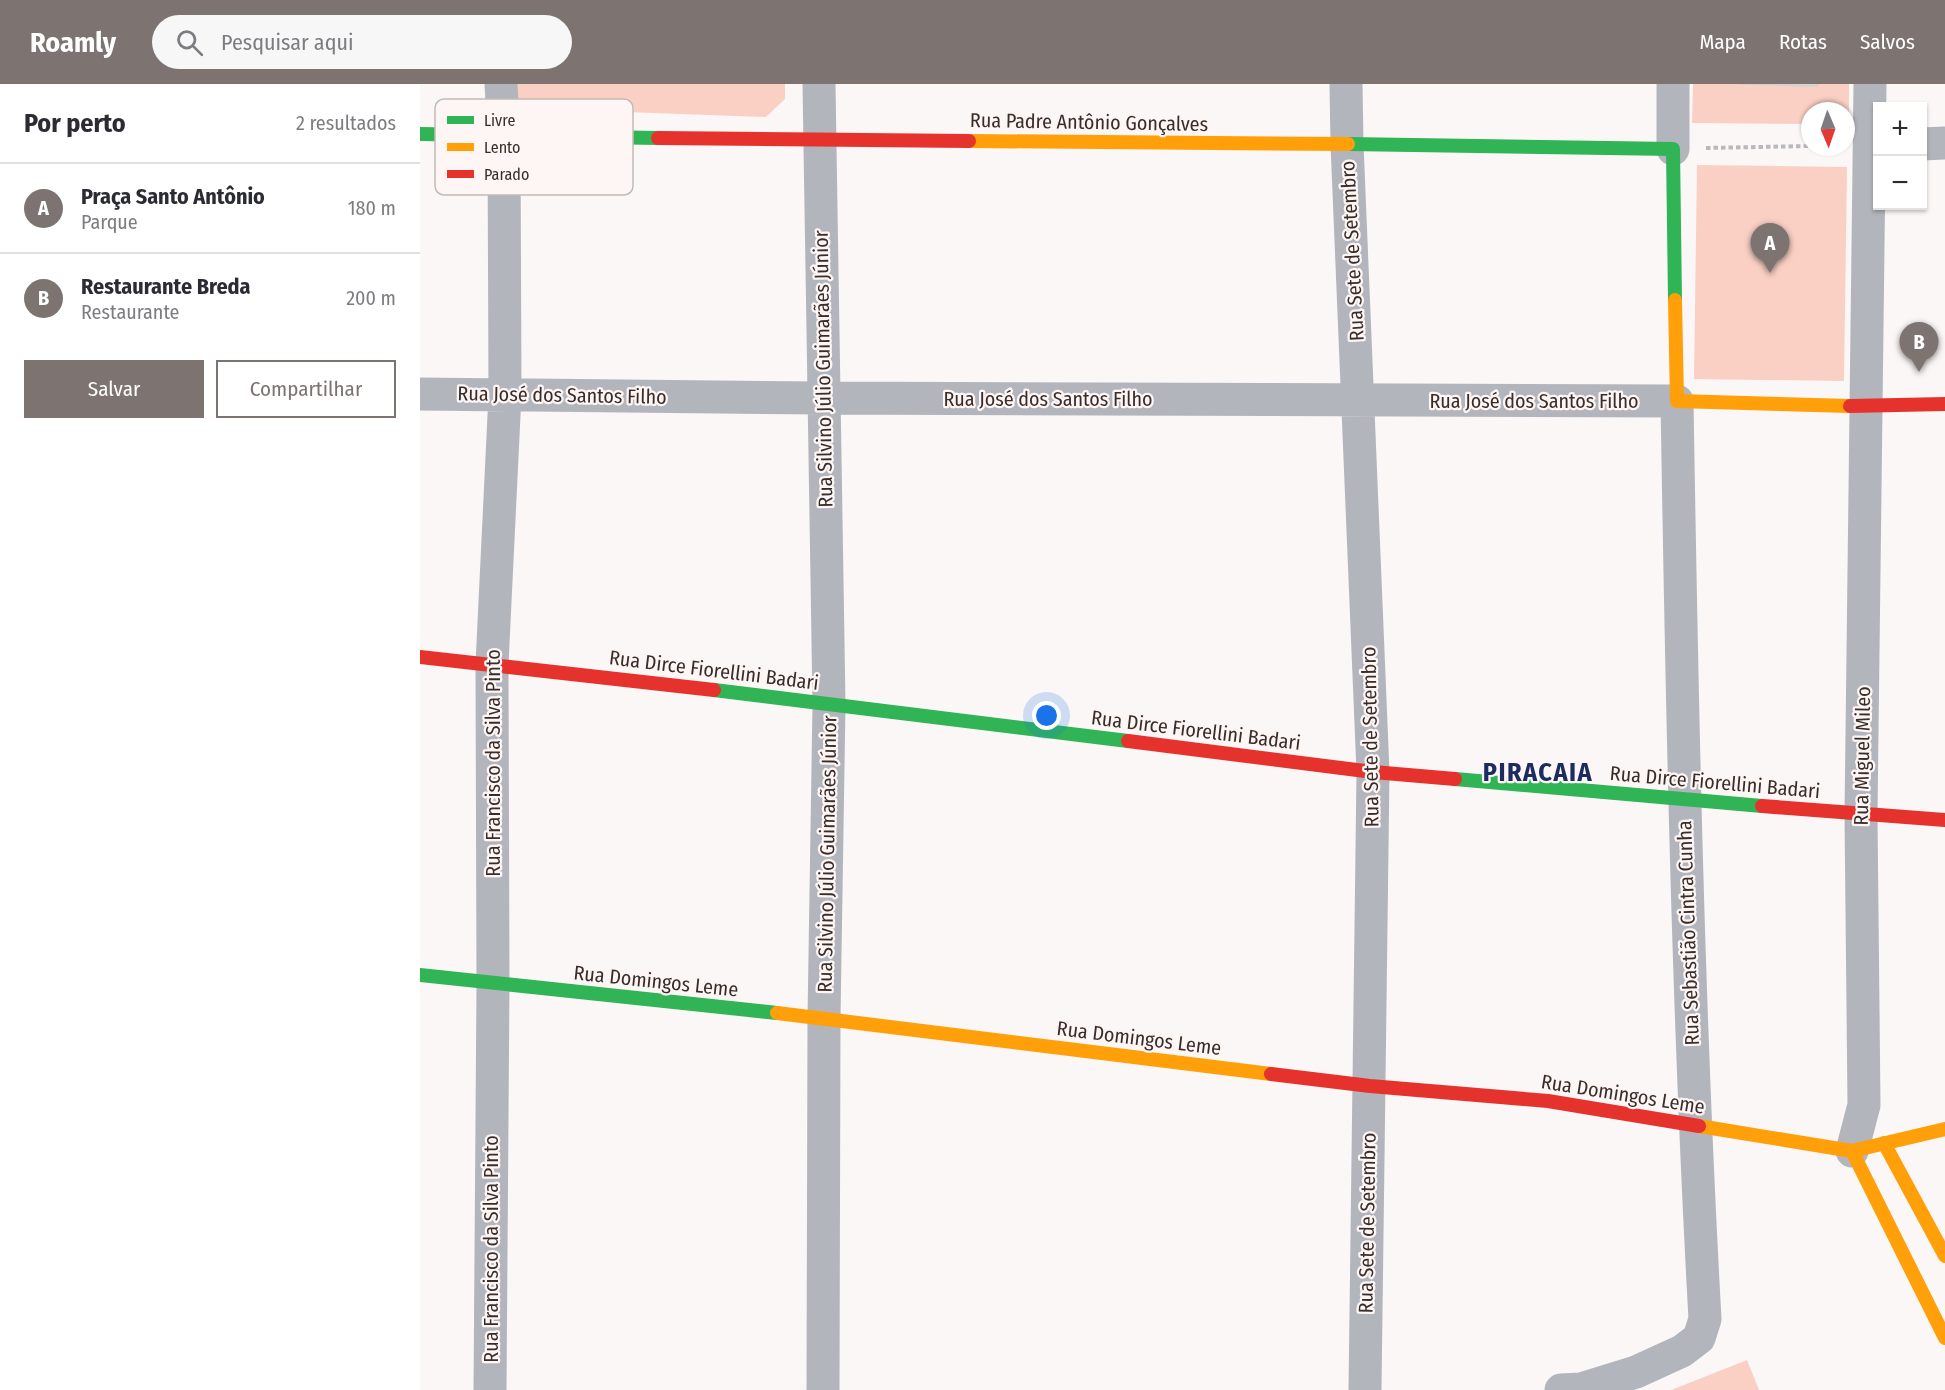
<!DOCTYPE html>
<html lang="pt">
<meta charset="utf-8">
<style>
body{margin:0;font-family:"Fira Sans Condensed",sans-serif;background:#f7f7f7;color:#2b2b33}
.controls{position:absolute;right:18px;top:18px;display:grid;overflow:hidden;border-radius:0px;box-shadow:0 2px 4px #0004}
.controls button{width:54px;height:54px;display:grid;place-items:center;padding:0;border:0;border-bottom:2px solid #e1e1e2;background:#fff;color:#2b2b33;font:30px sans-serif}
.compass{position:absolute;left:1381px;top:18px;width:54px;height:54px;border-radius:50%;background:#fff;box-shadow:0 2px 4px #0004;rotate:178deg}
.you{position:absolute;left:627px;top:632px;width:21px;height:21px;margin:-15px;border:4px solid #fff;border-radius:50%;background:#1a73e8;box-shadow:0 0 0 9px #1a73e833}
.badge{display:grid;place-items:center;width:39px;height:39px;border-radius:50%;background:#7d7471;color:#fff;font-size:20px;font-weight:700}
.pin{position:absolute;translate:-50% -50px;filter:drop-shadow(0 2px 3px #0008)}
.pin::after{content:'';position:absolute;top:32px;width:21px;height:18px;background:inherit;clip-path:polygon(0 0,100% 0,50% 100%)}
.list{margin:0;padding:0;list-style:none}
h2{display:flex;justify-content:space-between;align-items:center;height:78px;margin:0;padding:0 24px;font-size:26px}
h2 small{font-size:20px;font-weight:400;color:#7c7c81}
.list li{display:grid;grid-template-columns:39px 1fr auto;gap:18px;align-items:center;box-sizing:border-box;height:90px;padding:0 24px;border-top:2px solid #e1e1e2}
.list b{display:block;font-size:22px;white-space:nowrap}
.list p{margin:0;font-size:20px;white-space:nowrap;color:#7c7c81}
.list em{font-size:20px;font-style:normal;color:#7c7c81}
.actions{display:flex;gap:12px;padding:18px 24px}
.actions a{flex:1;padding:14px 0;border:2px solid #7d7471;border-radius:0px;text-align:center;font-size:21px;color:#7d7471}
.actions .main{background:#7d7471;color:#fff}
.icon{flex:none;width:33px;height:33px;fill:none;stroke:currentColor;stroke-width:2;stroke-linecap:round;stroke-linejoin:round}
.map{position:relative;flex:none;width:1525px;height:1306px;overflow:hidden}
header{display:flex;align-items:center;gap:36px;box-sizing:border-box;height:84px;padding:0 30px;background:#7d7471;color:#fff}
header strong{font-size:28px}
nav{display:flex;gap:33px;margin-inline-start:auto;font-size:21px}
.search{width:420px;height:54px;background:#f7f7f7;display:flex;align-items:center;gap:15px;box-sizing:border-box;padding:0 21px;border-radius:33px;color:#7c7c81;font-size:22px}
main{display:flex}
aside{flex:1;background:#fff}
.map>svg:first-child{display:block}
.green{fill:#fad0c4}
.building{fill:#e4dcda;stroke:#d8d0ce;stroke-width:1.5}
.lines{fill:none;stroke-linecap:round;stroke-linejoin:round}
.path{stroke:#b8b8bd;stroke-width:4;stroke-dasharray:4.5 3;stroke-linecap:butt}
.street{stroke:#b3b5bd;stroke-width:33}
.fast{stroke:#30b455;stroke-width:14}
.slow{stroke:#ff9f0a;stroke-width:14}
.jam{stroke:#e5322d;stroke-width:14}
.labels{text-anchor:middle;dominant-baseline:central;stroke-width:4.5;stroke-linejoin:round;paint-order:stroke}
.street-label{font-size:20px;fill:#392d29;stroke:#fdf6f4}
.district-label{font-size:26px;font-weight:bold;letter-spacing:1.5px;fill:#1c2b62;stroke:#fdf6f4}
.key{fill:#fdf6f4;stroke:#c2bab7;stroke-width:1.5}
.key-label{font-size:16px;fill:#392d29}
</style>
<header>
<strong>Roamly</strong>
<div class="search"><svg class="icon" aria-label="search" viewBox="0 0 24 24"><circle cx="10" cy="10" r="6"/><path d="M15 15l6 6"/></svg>Pesquisar aqui</div>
<nav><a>Mapa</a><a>Rotas</a><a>Salvos</a></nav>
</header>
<main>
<aside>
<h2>Por perto<small>2 resultados</small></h2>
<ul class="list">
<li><span class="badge">A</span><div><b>Praça Santo Antônio</b><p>Parque</p></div><em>180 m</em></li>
<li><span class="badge">B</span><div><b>Restaurante Breda</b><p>Restaurante</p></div><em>200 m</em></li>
</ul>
<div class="actions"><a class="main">Salvar</a><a>Compartilhar</a></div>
</aside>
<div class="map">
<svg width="1525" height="1306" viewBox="0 0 1525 1306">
<rect width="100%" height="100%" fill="#fbf7f6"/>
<path class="green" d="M 95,0 L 365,0 L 365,15 L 346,33 L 121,25 L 95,14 Z
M 1273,0 L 1429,0 L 1429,40 L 1426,40 L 1426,27 L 1390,27 L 1390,40 L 1272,39 Z
M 1277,81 L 1427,83 L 1424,297 L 1274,295 Z
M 1327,1276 L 1339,1306 L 1251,1306 Z"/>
<path class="building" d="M 1319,0 L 1397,0 L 1397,2 Z
M 1374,0 L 1397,0 L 1397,2 L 1374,2 Z"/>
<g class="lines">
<path class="path" d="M 1286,64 L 1390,62"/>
<path class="street" d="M 399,0 L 409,620 L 404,934 L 403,1306
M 926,0 L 927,60 L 953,688 L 945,1306
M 1502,60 L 1525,59
M 1253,65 L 1253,0
M 0,310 L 403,314 L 1257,317 C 1262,624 1268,930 1285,1235 L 1279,1254 L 1262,1267 L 1216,1288 L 1161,1305 L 1141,1306
M 1432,1067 L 1444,1021 L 1441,731 L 1450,0
M 70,1306 L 73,899 L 72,580 L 85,311 L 84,53 L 81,0"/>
<path class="fast" d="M 0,50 L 238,54
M 928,60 L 1253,65 L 1255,216
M 294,606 L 708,657
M 1035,695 L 1342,722
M 0,891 L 357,929"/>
<path class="slow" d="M 549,57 L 928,60
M 1255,216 L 1257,317 L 1430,322
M 357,929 L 851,990
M 1279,1042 L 1432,1067 L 1525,1045
M 1464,1059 L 1525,1172
M 1432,1067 L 1525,1254"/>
<path class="jam" d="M 238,54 L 549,57
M 1430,322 L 1525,320
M 0,573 L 294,606
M 708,657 L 953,688 L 1035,695
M 1342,722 L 1525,736
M 851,990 L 950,1002 L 1128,1017 L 1279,1042"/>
</g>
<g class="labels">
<g class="street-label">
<text transform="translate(669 38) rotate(1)">Rua Padre Antônio Gonçalves</text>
<text transform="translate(932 167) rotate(-93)">Rua Sete de Setembro</text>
<text transform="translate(403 285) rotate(-91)">Rua Silvino Júlio Guimarães Júnior</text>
<text transform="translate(142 311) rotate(1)">Rua José dos Santos Filho</text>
<text x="628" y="315">Rua José dos Santos Filho</text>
<text x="1114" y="317">Rua José dos Santos Filho</text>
<text transform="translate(294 586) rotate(7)">Rua Dirce Fiorellini Badari</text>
<text transform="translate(776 646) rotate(7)">Rua Dirce Fiorellini Badari</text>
<text transform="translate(950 653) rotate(-91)">Rua Sete de Setembro</text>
<text transform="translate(1442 672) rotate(-89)">Rua Miguel Mileo</text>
<text transform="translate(73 679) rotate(-90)">Rua Francisco da Silva Pinto</text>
<text transform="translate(1295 698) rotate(5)">Rua Dirce Fiorellini Badari</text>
<text transform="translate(407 770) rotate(-89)">Rua Silvino Júlio Guimarães Júnior</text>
<text transform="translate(1268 849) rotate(-92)">Rua Sebastião Cintra Cunha</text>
<text transform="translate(236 897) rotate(6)">Rua Domingos Leme</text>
<text transform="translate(719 954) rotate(7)">Rua Domingos Leme</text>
<text transform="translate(1203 1010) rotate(9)">Rua Domingos Leme</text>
<text transform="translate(947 1139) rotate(-89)">Rua Sete de Setembro</text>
<text transform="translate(71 1165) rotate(-90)">Rua Francisco da Silva Pinto</text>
</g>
<g class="district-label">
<text x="1118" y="688">PIRACAIA</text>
</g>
</g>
<rect x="15" y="15" width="198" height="96" rx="9" class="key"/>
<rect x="27" y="32" width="27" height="8" fill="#30b455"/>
<rect x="27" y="59" width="27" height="8" fill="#ff9f0a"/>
<rect x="27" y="86" width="27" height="8" fill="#e5322d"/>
<g class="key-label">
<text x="64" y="42">Livre</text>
<text x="64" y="69">Lento</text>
<text x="64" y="96">Parado</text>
</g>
</svg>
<div class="controls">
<button>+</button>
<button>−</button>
</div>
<svg class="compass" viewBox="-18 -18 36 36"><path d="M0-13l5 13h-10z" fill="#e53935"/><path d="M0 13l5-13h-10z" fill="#7c7c81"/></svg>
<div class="you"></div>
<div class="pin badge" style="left:1350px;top:189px">A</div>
<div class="pin badge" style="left:1499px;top:288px">B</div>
</div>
</main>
